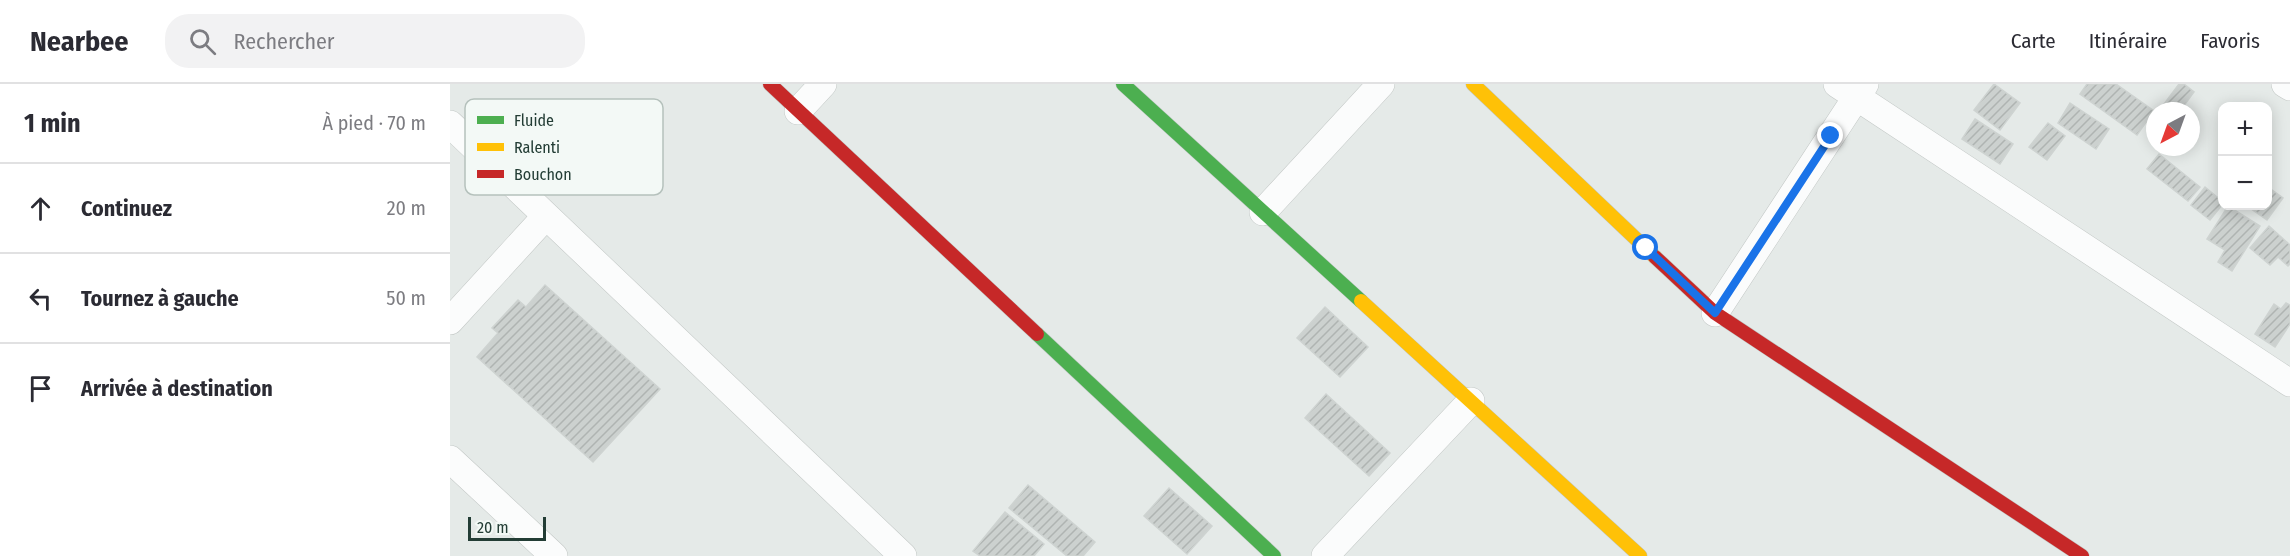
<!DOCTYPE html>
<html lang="fr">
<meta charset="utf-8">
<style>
body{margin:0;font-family:"Fira Sans Condensed",sans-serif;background:#f2f2f3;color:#2b2b33}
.controls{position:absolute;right:18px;top:18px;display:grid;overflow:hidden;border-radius:12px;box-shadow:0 3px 15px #0003}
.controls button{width:54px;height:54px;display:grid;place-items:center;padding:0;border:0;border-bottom:2px solid #e1e1e2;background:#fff;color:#2b2b33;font:30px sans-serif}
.compass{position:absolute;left:1696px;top:18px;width:54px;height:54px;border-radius:50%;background:#fff;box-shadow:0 3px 15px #0003;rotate:221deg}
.scale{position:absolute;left:18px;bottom:15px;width:78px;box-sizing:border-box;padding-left:6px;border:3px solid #233d35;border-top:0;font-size:16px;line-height:21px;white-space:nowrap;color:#233d35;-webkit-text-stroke:4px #f3f9f6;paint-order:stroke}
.stop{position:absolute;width:18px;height:18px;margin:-14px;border:4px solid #1a73e8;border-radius:50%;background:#fff}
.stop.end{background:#1a73e8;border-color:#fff;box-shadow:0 2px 6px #0008}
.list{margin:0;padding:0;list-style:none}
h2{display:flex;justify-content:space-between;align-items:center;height:78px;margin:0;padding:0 24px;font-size:26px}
h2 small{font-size:20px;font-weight:400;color:#7c7c81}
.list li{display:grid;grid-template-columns:39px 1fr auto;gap:18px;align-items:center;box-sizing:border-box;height:90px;padding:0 24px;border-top:2px solid #e1e1e2}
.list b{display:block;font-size:22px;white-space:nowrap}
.list em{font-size:20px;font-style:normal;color:#7c7c81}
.icon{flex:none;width:33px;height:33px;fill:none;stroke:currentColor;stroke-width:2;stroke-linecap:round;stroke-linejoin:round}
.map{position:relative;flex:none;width:1840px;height:472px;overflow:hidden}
header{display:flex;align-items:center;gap:36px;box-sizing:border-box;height:84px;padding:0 30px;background:#fff;border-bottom:2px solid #e1e1e2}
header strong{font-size:28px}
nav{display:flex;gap:33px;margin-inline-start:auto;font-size:21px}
.search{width:420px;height:54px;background:#f2f2f3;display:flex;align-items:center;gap:15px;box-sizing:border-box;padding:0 21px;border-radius:24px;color:#7c7c81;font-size:22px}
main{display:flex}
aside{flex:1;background:#fff}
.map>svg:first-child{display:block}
.building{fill:url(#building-hatch);stroke:#ced3d1;stroke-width:1.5}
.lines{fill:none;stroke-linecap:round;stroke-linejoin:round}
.street-casing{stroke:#c2c7c5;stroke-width:28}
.fast-casing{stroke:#c0c8c5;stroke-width:15}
.slow-casing{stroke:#c0c8c5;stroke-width:15}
.jam-casing{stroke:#c0c8c5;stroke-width:15}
.street{stroke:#fbfcfc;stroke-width:27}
.fast{stroke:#4caf50;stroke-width:14}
.slow{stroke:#ffc107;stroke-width:14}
.jam{stroke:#c62828;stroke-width:14}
.route{stroke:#1a73e8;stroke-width:8}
.key{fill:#f3f9f6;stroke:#b5c1bc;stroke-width:1.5}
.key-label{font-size:16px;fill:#233d35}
</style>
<header>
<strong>Nearbee</strong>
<div class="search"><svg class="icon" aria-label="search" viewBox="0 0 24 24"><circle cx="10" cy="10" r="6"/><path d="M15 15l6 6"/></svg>Rechercher</div>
<nav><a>Carte</a><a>Itinéraire</a><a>Favoris</a></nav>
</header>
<main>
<aside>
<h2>1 min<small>À pied · 70 m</small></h2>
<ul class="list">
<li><svg class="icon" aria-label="ahead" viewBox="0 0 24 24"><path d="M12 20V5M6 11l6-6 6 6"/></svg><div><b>Continuez</b></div><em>20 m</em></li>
<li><svg class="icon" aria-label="left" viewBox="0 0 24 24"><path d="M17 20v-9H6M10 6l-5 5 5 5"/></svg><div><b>Tournez à gauche</b></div><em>50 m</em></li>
<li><svg class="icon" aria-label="arrive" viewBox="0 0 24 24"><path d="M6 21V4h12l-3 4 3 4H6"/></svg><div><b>Arrivée à destination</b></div></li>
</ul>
</aside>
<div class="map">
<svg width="1840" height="472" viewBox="0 0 1840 472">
<defs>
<pattern id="building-hatch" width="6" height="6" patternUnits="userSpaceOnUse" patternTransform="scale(1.5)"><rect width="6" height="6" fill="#ccd1cf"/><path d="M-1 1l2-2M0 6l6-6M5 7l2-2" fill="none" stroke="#afb4b2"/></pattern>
</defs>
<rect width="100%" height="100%" fill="#e5eae8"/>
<path class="building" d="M 1544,0 L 1570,19 L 1550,46 L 1524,26 Z
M 1637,0 L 1666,0 L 1704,27 L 1687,51 L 1630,10 Z
M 1729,0 L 1734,0 L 1744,8 L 1730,27 L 1724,27 L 1714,20 Z
M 1620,19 L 1659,45 L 1646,65 L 1608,39 Z
M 1525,35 L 1563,60 L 1550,80 L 1512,55 Z
M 1598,39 L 1615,52 L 1597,76 L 1579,63 Z
M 1709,70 L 1750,103 L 1738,117 L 1697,85 Z
M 1755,103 L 1772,117 L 1772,121 L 1760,136 L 1741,121 Z
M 1818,103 L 1833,114 L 1817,136 L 1797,122 L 1818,122 Z
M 1778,122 L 1810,142 L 1782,187 L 1768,178 L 1775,166 L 1757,155 Z
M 1819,142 L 1840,161 L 1840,180 L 1838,182 L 1828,173 L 1820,181 L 1800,164 Z
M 95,201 L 210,305 L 143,378 L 27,273 L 48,249 L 42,244 L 68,216 L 76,223 Z
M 1836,219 L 1840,221 L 1840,240 L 1825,263 L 1805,250 L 1824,220 L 1831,225 Z
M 875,223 L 918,263 L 890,293 L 847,254 Z
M 876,310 L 940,369 L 919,392 L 855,334 Z
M 578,401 L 645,458 L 633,472 L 617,472 L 559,424 Z
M 719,404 L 762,442 L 737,470 L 694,432 Z
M 555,428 L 594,460 L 584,472 L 530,472 L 523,467 Z"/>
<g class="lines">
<g class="street-casing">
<path id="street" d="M 1387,0 L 1840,299
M 1835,0 L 1840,3
M 348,27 L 373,0
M 0,40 L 453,472
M 813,128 L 931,0
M 1265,229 L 1415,0
M 0,237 L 96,132
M 0,375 L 104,472
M 875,472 L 1021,317"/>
</g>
<g class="fast-casing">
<path id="fast" d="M 673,0 L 911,217
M 587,250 L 824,472"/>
</g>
<g class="slow-casing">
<path id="slow" d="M 1023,0 L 1205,173
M 911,217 L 1190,472"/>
</g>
<g class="jam-casing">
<path id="jam" d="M 320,0 L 587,250
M 1205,173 L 1265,229 L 1632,472"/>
</g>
<use href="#street" class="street"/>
<use href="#fast" class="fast"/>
<use href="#slow" class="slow"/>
<use href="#jam" class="jam"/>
</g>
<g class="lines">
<path class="route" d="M 1196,164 L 1265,229 L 1381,52"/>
</g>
<rect x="15" y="15" width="198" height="96" rx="9" class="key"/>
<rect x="27" y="32" width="27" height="8" fill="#4caf50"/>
<rect x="27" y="59" width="27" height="8" fill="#ffc107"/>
<rect x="27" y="86" width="27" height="8" fill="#c62828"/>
<g class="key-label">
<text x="64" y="42">Fluide</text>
<text x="64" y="69">Ralenti</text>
<text x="64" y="96">Bouchon</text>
</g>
</svg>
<div class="controls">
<button>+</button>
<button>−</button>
</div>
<svg class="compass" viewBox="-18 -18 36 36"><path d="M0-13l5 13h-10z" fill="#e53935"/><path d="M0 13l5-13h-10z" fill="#7c7c81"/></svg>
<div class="scale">20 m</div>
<div class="stop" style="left:1196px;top:164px"></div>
<div class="stop end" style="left:1381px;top:52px"></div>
</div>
</main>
